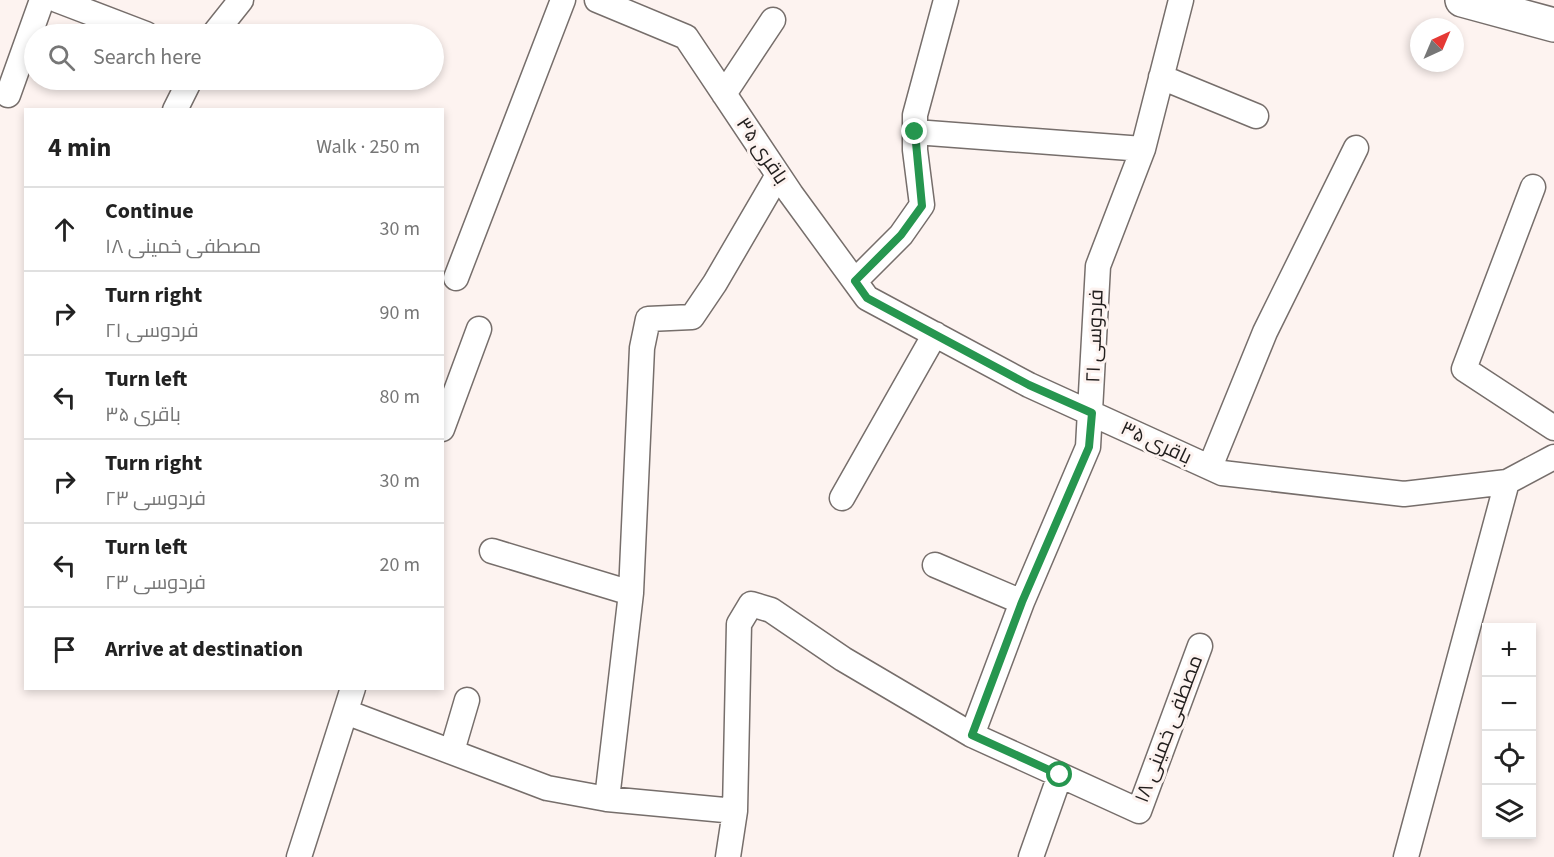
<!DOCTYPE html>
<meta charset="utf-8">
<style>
body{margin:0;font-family:"Source Sans 3",Cairo,sans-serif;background:#f2f2f2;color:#222}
.controls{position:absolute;right:18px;bottom:18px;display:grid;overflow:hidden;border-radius:0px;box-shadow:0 3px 9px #0003}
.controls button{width:54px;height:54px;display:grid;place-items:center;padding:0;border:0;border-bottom:2px solid #e0e0e0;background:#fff;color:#222;font:30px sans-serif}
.compass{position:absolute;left:1410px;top:18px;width:54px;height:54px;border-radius:50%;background:#fff;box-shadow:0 3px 9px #0003;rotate:44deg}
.stop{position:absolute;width:18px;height:18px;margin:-14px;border:4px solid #26964f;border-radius:50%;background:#fff}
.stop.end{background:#26964f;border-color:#fff;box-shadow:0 2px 6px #0008}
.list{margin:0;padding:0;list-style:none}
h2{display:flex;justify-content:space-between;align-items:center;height:78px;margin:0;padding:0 24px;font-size:26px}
h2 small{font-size:20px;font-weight:400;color:#767676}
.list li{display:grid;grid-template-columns:39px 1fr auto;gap:18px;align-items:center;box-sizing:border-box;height:84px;padding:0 24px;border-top:2px solid #e0e0e0}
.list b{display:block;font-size:22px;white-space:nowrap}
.list p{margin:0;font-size:20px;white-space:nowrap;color:#767676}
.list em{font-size:20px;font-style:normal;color:#767676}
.icon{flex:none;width:33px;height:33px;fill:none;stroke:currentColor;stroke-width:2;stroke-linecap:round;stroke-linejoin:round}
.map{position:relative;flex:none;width:1554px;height:857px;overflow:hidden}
.search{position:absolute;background:#fff;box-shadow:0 3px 9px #0003;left:24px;top:24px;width:420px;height:66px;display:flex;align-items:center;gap:15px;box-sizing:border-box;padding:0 21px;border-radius:33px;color:#767676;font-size:22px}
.panel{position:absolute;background:#fff;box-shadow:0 3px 9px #0003;left:24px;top:108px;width:420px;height:582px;border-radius:0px}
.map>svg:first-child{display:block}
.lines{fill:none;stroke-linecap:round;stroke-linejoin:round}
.minor-casing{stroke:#766e6b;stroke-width:27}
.secondary-casing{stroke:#766e6b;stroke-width:36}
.minor{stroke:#fff;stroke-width:24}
.secondary{stroke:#fff;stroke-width:33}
.route{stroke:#26964f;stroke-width:8}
.labels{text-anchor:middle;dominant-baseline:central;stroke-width:6;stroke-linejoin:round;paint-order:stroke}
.street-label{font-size:20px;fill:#211e1d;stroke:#fdf3f0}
</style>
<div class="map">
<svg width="1554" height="857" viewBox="0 0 1554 857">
<rect width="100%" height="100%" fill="#fdf3f0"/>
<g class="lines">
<g class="minor-casing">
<path id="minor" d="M 57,0 L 146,34
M 597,0 L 686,37 L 791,194 L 867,298 L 1029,385 L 1222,473 L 1404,494 L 1507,482 L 1554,457
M 214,34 L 241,0
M 1161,77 L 1256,116
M 724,94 L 773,20
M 8,95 L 42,0
M 175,110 L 190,80
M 915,132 L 1143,149
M 1533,187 L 1464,369 L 1554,428
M 456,278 L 563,0
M 855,281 L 901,235 L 922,205 L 915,150 L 915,115 L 946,0
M 442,429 L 479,329
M 1210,467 L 1265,332 L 1356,148
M 842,498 L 935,334
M 492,551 L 631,593
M 935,565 L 1022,602
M 346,712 L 547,788 L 607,799 L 735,811
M 972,735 L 1022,602 L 1088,447 L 1098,266 L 1143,149 L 1181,0
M 452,751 L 467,700
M 607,799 L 631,593 L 642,348 L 648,319 L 692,317 L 715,283 L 778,175
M 299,857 L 353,688
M 728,857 L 735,811 L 739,624 L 751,604 L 771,610 L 843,659 L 972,735 L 1139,811 L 1200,646
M 1031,857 L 1060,775
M 1406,857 L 1507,482"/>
</g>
<g class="secondary-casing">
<path id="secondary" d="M 1462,0 L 1554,25"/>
</g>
<use href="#minor" class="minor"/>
<use href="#secondary" class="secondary"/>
</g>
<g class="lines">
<path class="route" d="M 915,132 L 922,206 L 901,235 L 855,281 L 867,298 L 1029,385 L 1092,413 L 1089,447 L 1022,602 L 972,735 L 1060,775"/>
</g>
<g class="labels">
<g class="street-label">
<text transform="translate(762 151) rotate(56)">باقری ۳۵</text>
<text transform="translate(1095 336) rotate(-88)">فردوسی ۲۱</text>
<text transform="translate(1156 443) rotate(25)">باقری ۳۵</text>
<text transform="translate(1169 729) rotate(-69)">مصطفی خمینی ۱۸</text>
</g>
</g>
</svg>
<div class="controls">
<button>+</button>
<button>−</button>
<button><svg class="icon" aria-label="locate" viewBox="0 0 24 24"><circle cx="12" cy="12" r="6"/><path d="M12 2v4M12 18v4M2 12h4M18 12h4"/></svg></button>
<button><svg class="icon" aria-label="layers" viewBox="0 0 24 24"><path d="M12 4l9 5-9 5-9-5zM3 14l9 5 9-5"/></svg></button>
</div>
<svg class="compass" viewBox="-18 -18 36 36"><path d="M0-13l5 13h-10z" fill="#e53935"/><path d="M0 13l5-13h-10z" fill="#767676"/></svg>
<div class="stop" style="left:1060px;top:775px"></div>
<div class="stop end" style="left:915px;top:132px"></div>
<div class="search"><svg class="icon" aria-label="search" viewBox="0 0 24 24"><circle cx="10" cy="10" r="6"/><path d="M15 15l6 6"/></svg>Search here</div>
<section class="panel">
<h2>4 min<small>Walk · 250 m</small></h2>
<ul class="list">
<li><svg class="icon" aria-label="ahead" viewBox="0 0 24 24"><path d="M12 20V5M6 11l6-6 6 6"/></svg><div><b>Continue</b><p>مصطفی خمینی ۱۸</p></div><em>30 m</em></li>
<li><svg class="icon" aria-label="right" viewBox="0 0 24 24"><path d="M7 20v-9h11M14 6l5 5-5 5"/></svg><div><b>Turn right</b><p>فردوسی ۲۱</p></div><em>90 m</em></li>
<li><svg class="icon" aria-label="left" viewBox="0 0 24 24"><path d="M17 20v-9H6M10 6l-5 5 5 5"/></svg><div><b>Turn left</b><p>باقری ۳۵</p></div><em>80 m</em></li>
<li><svg class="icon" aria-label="right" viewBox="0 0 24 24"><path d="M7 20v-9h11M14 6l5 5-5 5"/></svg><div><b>Turn right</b><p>فردوسی ۲۳</p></div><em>30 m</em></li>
<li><svg class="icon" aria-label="left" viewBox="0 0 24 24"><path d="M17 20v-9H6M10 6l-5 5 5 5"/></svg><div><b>Turn left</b><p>فردوسی ۲۳</p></div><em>20 m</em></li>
<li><svg class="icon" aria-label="arrive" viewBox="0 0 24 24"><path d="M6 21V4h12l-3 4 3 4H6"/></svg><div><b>Arrive at destination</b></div></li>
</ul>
</section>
</div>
